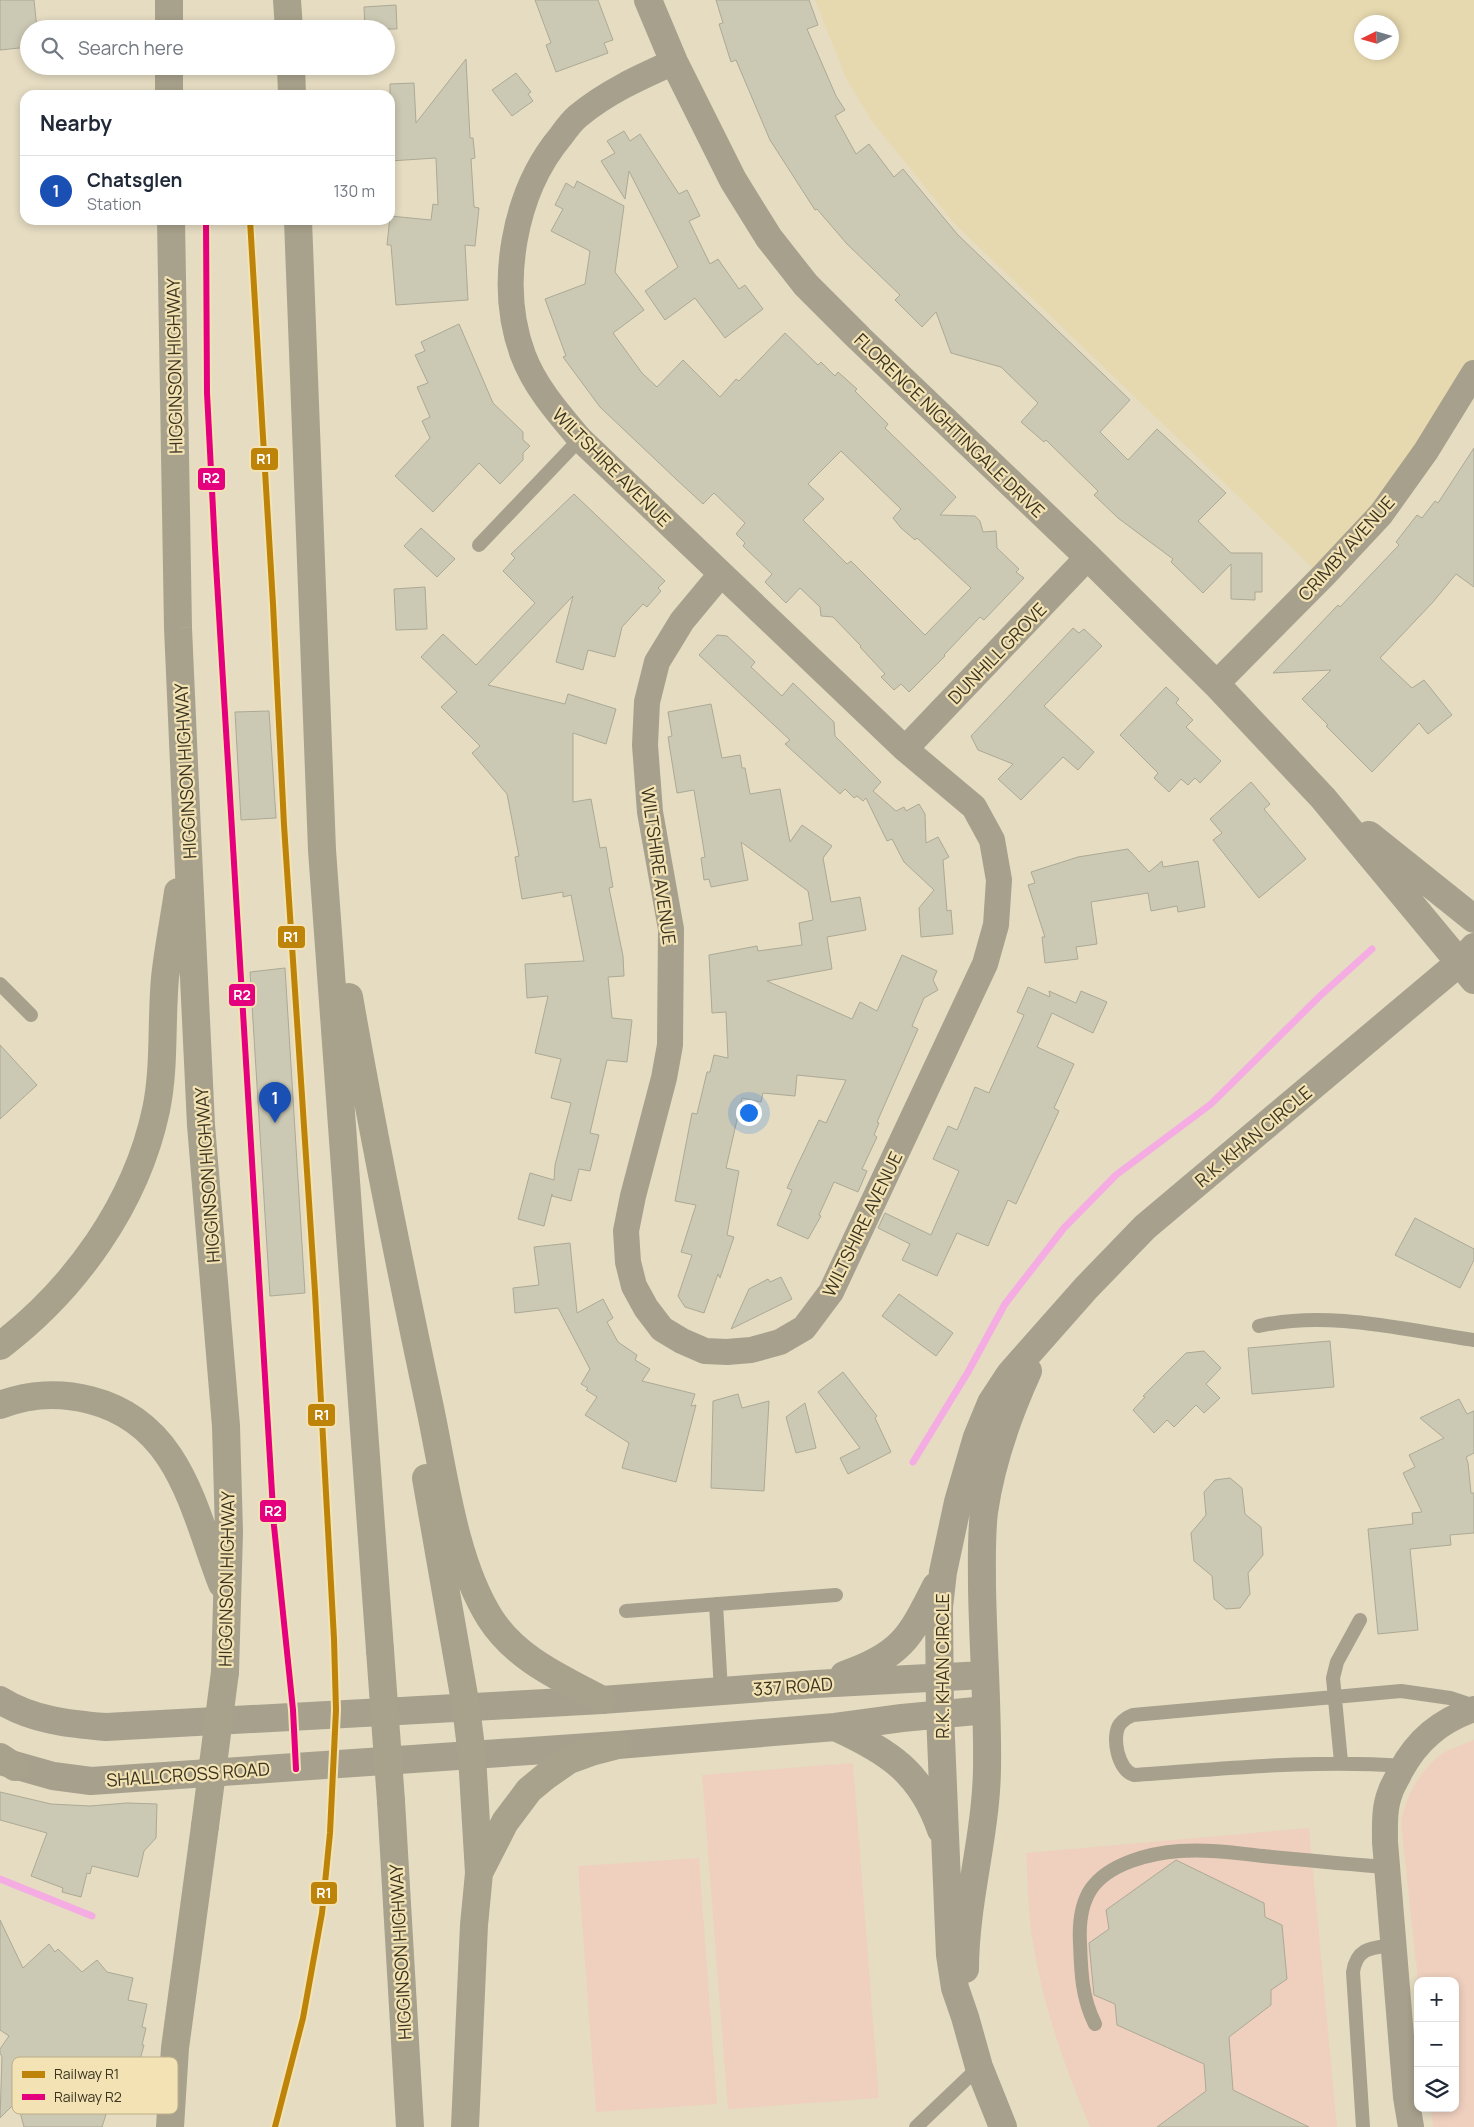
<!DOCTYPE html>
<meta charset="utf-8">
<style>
body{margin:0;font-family:Manrope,sans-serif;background:#f2f2f3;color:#1f2937}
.controls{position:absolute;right:15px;bottom:15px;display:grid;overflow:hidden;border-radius:10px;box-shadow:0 2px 8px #0003}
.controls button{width:45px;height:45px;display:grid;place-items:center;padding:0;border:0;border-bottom:1px solid #e0e1e3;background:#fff;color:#1f2937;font:25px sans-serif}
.compass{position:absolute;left:1354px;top:15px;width:45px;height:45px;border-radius:50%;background:#fff;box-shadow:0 2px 8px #0003;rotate:265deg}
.you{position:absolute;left:748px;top:1112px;width:18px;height:18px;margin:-12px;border:4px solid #fff;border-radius:50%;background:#1a73e8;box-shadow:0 0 0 8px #1a73e833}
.badge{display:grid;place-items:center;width:32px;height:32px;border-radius:50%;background:#db2777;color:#fff;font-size:16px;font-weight:700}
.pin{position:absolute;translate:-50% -41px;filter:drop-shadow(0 1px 2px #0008)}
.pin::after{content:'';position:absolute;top:26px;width:18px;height:15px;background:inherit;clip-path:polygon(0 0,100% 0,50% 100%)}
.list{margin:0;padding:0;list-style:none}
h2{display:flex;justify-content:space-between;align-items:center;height:65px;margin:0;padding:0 20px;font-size:21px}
h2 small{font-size:16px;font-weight:400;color:#747a83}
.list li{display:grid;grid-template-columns:32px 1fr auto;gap:15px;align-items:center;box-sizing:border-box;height:70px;padding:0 20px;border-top:1px solid #e0e1e3}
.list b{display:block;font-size:19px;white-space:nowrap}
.list p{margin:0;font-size:16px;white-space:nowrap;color:#747a83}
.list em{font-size:16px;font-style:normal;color:#747a83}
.icon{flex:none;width:28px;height:28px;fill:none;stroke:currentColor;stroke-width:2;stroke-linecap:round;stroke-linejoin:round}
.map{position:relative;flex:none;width:1474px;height:2127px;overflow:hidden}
.search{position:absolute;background:#fff;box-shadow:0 2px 8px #0003;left:20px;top:20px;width:375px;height:55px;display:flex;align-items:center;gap:12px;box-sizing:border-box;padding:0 18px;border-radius:28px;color:#747a83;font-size:19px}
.panel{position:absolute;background:#fff;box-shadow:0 2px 8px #0003;left:20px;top:90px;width:375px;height:135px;border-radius:15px}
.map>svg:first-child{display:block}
.built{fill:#e7d9af;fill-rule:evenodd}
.green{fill:#efd0bf}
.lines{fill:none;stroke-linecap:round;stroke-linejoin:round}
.stream{stroke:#f5ace3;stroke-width:7}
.building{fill:#cbc8b3;stroke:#aca995;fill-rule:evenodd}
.service{stroke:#a7a08c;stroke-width:14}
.minor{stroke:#a7a08c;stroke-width:26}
.tertiary{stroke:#a7a08c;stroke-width:28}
.trunk{stroke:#a8a28c;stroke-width:28}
.trunk-bridge{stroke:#a8a28c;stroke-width:28}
.rail-1-casing{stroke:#f3e3b4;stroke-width:10}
.rail-2-casing{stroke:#f3e3b4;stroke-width:10}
.rail-1{stroke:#be840a;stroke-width:6}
.rail-2{stroke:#e5007d;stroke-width:6}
.labels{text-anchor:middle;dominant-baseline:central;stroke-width:4.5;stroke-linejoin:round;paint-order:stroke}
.street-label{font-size:18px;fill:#3a3421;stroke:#f3e3b4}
.key{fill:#f3e3b4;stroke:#bcae88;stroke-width:1}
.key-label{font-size:14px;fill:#3a3421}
.line-badge{stroke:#f3e3b4;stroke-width:2}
.badge-label{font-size:14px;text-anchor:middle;font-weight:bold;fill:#fff}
</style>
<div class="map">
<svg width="1474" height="2127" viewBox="0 0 1474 2127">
<rect width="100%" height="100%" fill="#e5dcc2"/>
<path class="built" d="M 815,0 L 1474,0 L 1474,378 L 1323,578 L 955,224 L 871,120 L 846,78 ZM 1362,22 L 1392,22 L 1392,52 L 1362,52 Z"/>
<path class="green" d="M 1474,1740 L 1474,2127 L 1433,2127 L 1431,2108 L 1455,2108 L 1455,1981 L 1418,1981 L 1401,1823 C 1405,1796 1422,1766 1445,1752 C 1454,1747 1465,1744 1474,1740 Z
M 853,1763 L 879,2098 L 728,2109 L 702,1775 Z
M 1309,1828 L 1337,2127 L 1090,2127 C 1064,2066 1042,2003 1032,1937 C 1028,1910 1028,1881 1026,1853 Z
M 699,1858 L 717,2104 L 596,2112 L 578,1866 Z"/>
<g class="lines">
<path class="stream" d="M 913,1462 L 968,1372 L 1005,1304 L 1064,1228 L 1116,1175 L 1211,1104 L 1321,995 L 1372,949
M 0,1879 L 92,1916"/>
</g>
<path class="building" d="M 0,0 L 34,0 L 37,29 L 29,29 L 29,47 L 0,50 Z
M 535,0 L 598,0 L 613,40 L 604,43 L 608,53 L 556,72 L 546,45 L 551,43 Z
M 716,0 L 809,0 L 818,25 L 807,29 L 836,96 L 845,110 L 835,116 L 856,154 L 869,144 L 894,177 L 903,169 L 958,235 L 1130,400 L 1100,432 L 1128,460 L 1157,429 L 1226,493 L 1198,521 L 1231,553 L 1262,553 L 1262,592 L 1255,592 L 1255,600 L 1231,599 L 1231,564 L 1203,593 L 1171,562 L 1173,559 L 1118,518 L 1094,495 L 1098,491 L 1046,440 L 1044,442 L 1021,422 L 1038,403 L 1001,367 L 951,353 L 936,312 L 922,327 L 895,300 L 900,295 L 847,244 L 817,209 L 815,210 L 770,140 L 736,60 L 731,62 L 719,24 L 723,23 Z
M 396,5 L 397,29 L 365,29 L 364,7 Z
M 466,59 L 470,138 L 473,138 L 475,158 L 471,159 L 474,207 L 479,208 L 475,246 L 465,245 L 468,300 L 396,305 L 391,245 L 387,245 L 390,216 L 431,220 L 433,204 L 438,205 L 436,158 L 390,161 L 390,84 L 414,83 L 416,123 Z
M 516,73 L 531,92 L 528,94 L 533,101 L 512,116 L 492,90 Z
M 624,131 L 630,141 L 640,134 L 679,194 L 687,190 L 700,216 L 689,221 L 710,264 L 718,259 L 739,289 L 745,285 L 763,309 L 725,338 L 695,298 L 665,320 L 645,291 L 678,267 L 629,171 L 625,199 L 601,161 L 615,153 L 607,141 Z
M 577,181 L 624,206 L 615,272 L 644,310 L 613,333 L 642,373 L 657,387 L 683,360 L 720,397 L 736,379 L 739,381 L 785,333 L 818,365 L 821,362 L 835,376 L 838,372 L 857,389 L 855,391 L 888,424 L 885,428 L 956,497 L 940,515 L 975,516 L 980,521 L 983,532 L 996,531 L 997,548 L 1019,569 L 1016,572 L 1024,578 L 984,620 L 980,617 L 944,655 L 945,656 L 909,692 L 901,684 L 894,690 L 881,677 L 885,674 L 860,647 L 861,646 L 833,617 L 821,616 L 820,607 L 800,588 L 786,603 L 765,582 L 772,574 L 743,546 L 745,543 L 736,534 L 745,523 L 714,493 L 703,504 L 677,480 L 600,407 L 563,357 L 566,356 L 545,299 L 585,284 L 590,251 L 551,231 L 563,209 L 555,205 L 566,183 L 574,188 ZM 841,451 L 901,509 L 893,518 L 901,528 L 915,540 L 917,538 L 971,588 L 925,635 L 851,561 L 847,564 L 803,520 L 824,499 L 808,484 Z
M 459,324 L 493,403 L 523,432 L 523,440 L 530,446 L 523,453 L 523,460 L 500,484 L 479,463 L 433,512 L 395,476 L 430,438 L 422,421 L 430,417 L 417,387 L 428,383 L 415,355 L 425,351 L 421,342 Z
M 1474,448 L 1474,587 L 1456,574 L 1433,602 L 1380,658 L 1412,688 L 1424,680 L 1452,715 L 1428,734 L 1419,723 L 1372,772 L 1326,726 L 1328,725 L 1302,699 L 1331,670 L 1273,673 L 1338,605 L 1340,607 L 1399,545 L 1396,542 L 1417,515 L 1422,518 L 1435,501 L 1438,503 Z
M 574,494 L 665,581 L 658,588 L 661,591 L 647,607 L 643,604 L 622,627 L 615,657 L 588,650 L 583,670 L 556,662 L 573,596 L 488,685 L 565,704 L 568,694 L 616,709 L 606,744 L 573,733 L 573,802 L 591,799 L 600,848 L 606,847 L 613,887 L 609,888 L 623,956 L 624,976 L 608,977 L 612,1018 L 632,1020 L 627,1062 L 607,1060 L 590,1133 L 599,1135 L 590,1171 L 579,1169 L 571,1201 L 552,1196 L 552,1194 L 544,1226 L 518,1219 L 530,1173 L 554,1180 L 555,1165 L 571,1103 L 551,1098 L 561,1059 L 535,1053 L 548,996 L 527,998 L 525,964 L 584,961 L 571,895 L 563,897 L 563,892 L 522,899 L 515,857 L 519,856 L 507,794 L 472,753 L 480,746 L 441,707 L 457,692 L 421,657 L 443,634 L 476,665 L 535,603 L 503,571 L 515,558 L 511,554 Z
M 421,528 L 455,559 L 437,577 L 404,546 Z
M 425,587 L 427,629 L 396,630 L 394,589 Z
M 1073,628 L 1079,633 L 1084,629 L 1102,646 L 1044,706 L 1094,752 L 1078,770 L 1063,757 L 1021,800 L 998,779 L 1013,764 L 978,750 L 971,736 Z
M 717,635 L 727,636 L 755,662 L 751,667 L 782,696 L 793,683 L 834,722 L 835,736 L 881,782 L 873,791 L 896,811 L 904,807 L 906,811 L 919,804 L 925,814 L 926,843 L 938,837 L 949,857 L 943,860 L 947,911 L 951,910 L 953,934 L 921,937 L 919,908 L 934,890 L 904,862 L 892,839 L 887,841 L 866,798 L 863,801 L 857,796 L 854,798 L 845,789 L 840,794 L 785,744 L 790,740 L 699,655 Z
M 1166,687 L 1179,699 L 1176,703 L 1193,720 L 1186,727 L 1221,761 L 1200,783 L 1195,778 L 1188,785 L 1181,779 L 1169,792 L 1154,778 L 1158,773 L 1120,735 Z
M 711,704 L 722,758 L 740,755 L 742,768 L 745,768 L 750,794 L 780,789 L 790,842 L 802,825 L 832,846 L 823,858 L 831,902 L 860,897 L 866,930 L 827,937 L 832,969 L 767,981 L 852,1019 L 860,1002 L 877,1011 L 902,955 L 937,971 L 933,980 L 938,990 L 924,998 L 912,1026 L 918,1029 L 877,1122 L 879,1123 L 874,1135 L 877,1137 L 862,1169 L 867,1171 L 858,1192 L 834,1182 L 819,1215 L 821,1216 L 808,1239 L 777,1225 L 792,1190 L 787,1188 L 797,1166 L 819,1120 L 826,1123 L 846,1080 L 797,1075 L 795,1096 L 763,1093 L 761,1102 L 742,1098 L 726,1168 L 739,1171 L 727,1235 L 734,1237 L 720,1278 L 718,1274 L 704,1313 L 685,1307 L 678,1296 L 692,1255 L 681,1252 L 696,1205 L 675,1201 L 692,1113 L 697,1114 L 707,1072 L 710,1072 L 714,1055 L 728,1058 L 726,1012 L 712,1013 L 709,955 L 757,946 L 758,951 L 802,945 L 799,923 L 813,920 L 808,891 L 741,842 L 748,880 L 711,887 L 709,879 L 704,880 L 701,858 L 705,857 L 694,790 L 677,793 L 668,737 L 672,736 L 668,712 Z
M 269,711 L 276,818 L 241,820 L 235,712 Z
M 1251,782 L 1270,804 L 1264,809 L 1306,859 L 1259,898 L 1213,840 L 1222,833 L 1210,819 Z
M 1128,849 L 1149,872 L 1162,861 L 1163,867 L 1198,861 L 1205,907 L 1178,912 L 1177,906 L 1151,911 L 1148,893 L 1091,902 L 1097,944 L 1076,947 L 1078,959 L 1045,963 L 1042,937 L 1045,937 L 1028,885 L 1035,883 L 1031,872 L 1078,857 Z
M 285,968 L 305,1293 L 270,1296 L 250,972 Z
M 1028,987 L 1050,997 L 1049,991 L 1076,1003 L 1081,991 L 1107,1002 L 1093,1033 L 1052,1013 L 1037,1047 L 1074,1064 L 1054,1108 L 1059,1111 L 1016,1204 L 1008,1200 L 988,1246 L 957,1233 L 937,1276 L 902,1260 L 910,1244 L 878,1228 L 885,1213 L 931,1235 L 959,1171 L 933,1159 L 948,1126 L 957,1130 L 975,1087 L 989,1093 L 1024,1015 L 1017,1012 Z
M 0,1045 L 37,1085 L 0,1119 Z
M 1415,1218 L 1474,1249 L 1474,1260 L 1460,1288 L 1395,1255 Z
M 570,1243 L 577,1313 L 603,1299 L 613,1318 L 607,1322 L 618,1342 L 637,1355 L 635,1360 L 650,1369 L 642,1381 L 695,1394 L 691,1406 L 696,1405 L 676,1482 L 622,1468 L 629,1443 L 585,1415 L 597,1397 L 586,1390 L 588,1388 L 581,1384 L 590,1369 L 558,1308 L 515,1313 L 513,1288 L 539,1285 L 534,1247 Z
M 781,1277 L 792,1299 L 731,1329 L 749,1289 L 768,1279 L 770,1282 Z
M 899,1294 L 953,1333 L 936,1356 L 882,1316 Z
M 1330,1341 L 1334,1387 L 1252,1394 L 1248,1348 Z
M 1204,1351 L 1221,1368 L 1206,1384 L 1220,1398 L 1204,1413 L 1196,1405 L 1174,1427 L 1167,1420 L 1154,1433 L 1133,1410 L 1145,1397 L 1143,1396 L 1186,1353 Z
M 843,1372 L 877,1416 L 875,1418 L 891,1452 L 848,1474 L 840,1458 L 860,1448 L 818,1392 Z
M 738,1394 L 742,1408 L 769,1401 L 764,1491 L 711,1488 L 713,1401 Z
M 1459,1399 L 1467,1414 L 1474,1411 L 1474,1453 L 1466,1457 L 1468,1463 L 1471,1493 L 1474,1493 L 1474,1533 L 1450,1535 L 1451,1545 L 1410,1549 L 1418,1630 L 1378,1634 L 1368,1529 L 1413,1524 L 1412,1513 L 1422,1512 L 1403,1473 L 1415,1467 L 1409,1455 L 1444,1438 L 1420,1418 Z
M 805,1403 L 816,1448 L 796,1453 L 786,1417 Z
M 1230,1478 L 1242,1488 L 1245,1514 L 1261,1527 L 1263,1555 L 1248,1573 L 1250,1594 L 1240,1608 L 1226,1609 L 1214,1599 L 1212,1576 L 1194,1561 L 1191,1533 L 1206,1515 L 1204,1492 L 1215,1480 Z
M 0,1792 L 51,1804 L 90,1806 L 127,1803 L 157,1804 L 156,1838 L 144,1851 L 138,1877 L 92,1866 L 90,1874 L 87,1873 L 81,1897 L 62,1892 L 63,1888 L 31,1876 L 47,1833 L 0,1820 Z
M 1176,1860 L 1264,1903 L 1265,1917 L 1282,1925 L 1287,1979 L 1271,1990 L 1271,2005 L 1229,2037 L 1233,2090 L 1309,2127 L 1157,2127 L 1206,2091 L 1204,2064 L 1117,2025 L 1115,2004 L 1094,1995 L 1089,1943 L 1109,1929 L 1106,1910 Z
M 0,1920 L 23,1968 L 49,1944 L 55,1952 L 58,1949 L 82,1972 L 97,1960 L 107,1972 L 133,1978 L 128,2000 L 147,2004 L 142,2027 L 146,2028 L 142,2045 L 144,2045 L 132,2089 L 114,2089 L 102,2127 L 24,2127 L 17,2101 L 0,2118 L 2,2056 L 0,2054 L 0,2049 L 9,2036 L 0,2030 Z"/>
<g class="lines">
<path class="service" d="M 479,545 L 580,439
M 0,984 L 31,1015
M 1259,1326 C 1329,1310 1404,1330 1474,1340
M 716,1604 L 721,1691
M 626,1611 L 836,1595
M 1341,1762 L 1333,1678 L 1337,1662 L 1360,1620
M 1403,1766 C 1314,1759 1224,1769 1134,1775 C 1118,1771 1111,1736 1120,1724 C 1124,1719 1128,1717 1133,1715 L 1401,1691 L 1450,1698 L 1474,1706
M 1095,2024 C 1082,1998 1081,1973 1080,1943 C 1079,1925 1081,1904 1091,1889 C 1109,1863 1151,1853 1180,1851 C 1207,1849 1236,1853 1263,1856 C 1304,1860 1346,1864 1387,1867
M 916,2127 L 979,2067
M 1363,2127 L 1353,1972 C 1357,1947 1372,1948 1393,1945"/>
<path class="minor" d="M 674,62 C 640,77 607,92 578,116 C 572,121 566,129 561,136 C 514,192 497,285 523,355 C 535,387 558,413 580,439 L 905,749 L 974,807 L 992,840 L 999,880 L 996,925 L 985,964 L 831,1292 L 804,1328 L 780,1342 L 751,1350 L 727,1352 L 705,1351 L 682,1341 L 662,1329 L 646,1308 L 634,1286 L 628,1262 L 626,1231 L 633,1196 L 664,1078 L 670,1045 L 671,929 L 650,812 L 645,745 L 647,702 L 657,662 L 682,621 L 721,574
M 1216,684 L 1324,575 L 1381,514 L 1426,451 L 1474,373
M 905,749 L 1088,557
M 1411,2127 L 1406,2097 L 1385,1842 C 1385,1826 1384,1808 1390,1793 C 1392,1786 1397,1779 1400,1772 C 1417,1740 1440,1721 1474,1709"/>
<path class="tertiary" d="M 648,0 L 674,62 L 733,180 L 769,238 L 806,285 L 859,338 L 1088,557 L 1216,684 L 1323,798 L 1474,980
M 1369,835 L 1474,919
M 844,1675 C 902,1655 910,1637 936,1586
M 0,1700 C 32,1720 69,1724 106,1727 L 602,1700 L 816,1684 L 984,1675
M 835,1727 C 888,1751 921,1772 941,1830
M 0,1761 L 53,1776 L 91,1781 L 618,1745 L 835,1727 L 902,1718 L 986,1710
M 965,1969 C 965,1902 986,1836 987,1769 C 988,1709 983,1648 982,1587 C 982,1562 981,1537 984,1512 C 991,1463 1008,1415 1028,1371
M 1003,2127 L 979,2067 L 965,2017 L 955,1988 L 950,1955 L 940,1714 L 939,1607 L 943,1572 L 958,1502 L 977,1437 L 991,1403 L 1010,1374 L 1086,1288 L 1145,1227 L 1460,962 L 1474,947"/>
<path class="trunk" d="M 287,0 L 289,29
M 169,29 L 169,0
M 291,66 L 292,95
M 169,95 L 169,66
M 171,220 L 178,628 L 187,831 L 201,1125 L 226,1426 L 229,1532 L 225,1672
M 298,220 L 322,850 L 380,1650
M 349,997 C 373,1134 401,1272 430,1408 C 444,1474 454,1561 490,1618 C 516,1659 561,1678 602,1700
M 0,1346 C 75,1289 136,1204 156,1110 C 165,1067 161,1022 165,978 C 168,949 174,920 178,892
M 0,1405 C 28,1394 60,1392 90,1400 C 180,1423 193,1509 222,1584
M 426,1478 L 466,1707 L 472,1756 L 479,1873
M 0,1757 L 15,1767
M 391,1801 L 410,2127
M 170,2127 L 175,2048 L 205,1826
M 465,2127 L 474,1925 L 479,1873 L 505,1822 L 529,1790 L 546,1776 L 569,1760 L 591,1752 L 618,1745"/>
<path class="trunk-bridge" d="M 380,1650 L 391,1801
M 205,1826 L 225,1672"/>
<g class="rail-1-casing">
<path id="rail-1" d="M 250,220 L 273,604 L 284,825 L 315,1292 L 334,1639 L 336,1710 L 330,1833 L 322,1913 L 303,2018 L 275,2127"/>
</g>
<g class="rail-2-casing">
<path id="rail-2" d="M 206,220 L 207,393 L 215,548 L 274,1526 L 293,1710 L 296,1769"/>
</g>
<use href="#rail-1" class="rail-1"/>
<use href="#rail-2" class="rail-2"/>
</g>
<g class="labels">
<g class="street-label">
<text transform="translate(174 366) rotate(-91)">HIGGINSON HIGHWAY</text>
<text transform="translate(950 425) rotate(44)">FLORENCE NIGHTINGALE DRIVE</text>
<text transform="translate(612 467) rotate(45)">WILTSHIRE AVENUE</text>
<text transform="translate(1346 548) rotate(-48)">CRIMBY AVENUE</text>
<text transform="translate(997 653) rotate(-46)">DUNHILL GROVE</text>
<text transform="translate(185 771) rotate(-93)">HIGGINSON HIGHWAY</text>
<text transform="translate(659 866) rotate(82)">WILTSHIRE AVENUE</text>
<text transform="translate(1253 1136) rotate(-40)">R.K. KHAN CIRCLE</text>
<text transform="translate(207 1175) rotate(-94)">HIGGINSON HIGHWAY</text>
<text transform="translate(862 1224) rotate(-64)">WILTSHIRE AVENUE</text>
<text transform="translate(226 1579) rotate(-89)">HIGGINSON HIGHWAY</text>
<text transform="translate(942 1666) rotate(-90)">R.K. KHAN CIRCLE</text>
<text transform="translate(793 1686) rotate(-4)">337 ROAD</text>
<text transform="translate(188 1774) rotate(-4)">SHALLCROSS ROAD</text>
<text transform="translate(400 1952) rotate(-93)">HIGGINSON HIGHWAY</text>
</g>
</g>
<rect x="12" y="2057" width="166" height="57" rx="8" class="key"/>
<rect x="22" y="2071" width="23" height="7" fill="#be840a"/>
<rect x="22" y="2094" width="23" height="6" fill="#e5007d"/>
<g class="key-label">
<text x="54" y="2079">Railway R1</text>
<text x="54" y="2102">Railway R2</text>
</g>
<g class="line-badge">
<rect x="250" y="447" width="29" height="24" rx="5" fill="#be840a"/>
<rect x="197" y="467" width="29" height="24" rx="5" fill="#e5007d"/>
<rect x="277" y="925" width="29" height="24" rx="5" fill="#be840a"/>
<rect x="228" y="983" width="28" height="24" rx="5" fill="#e5007d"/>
<rect x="307" y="1403" width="29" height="24" rx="5" fill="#be840a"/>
<rect x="259" y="1499" width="28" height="24" rx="5" fill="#e5007d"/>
<rect x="310" y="1881" width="28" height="24" rx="5" fill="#be840a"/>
</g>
<g class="badge-label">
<text x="264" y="464">R1</text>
<text x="211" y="483">R2</text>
<text x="291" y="942">R1</text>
<text x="242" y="1000">R2</text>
<text x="322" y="1420">R1</text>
<text x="273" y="1516">R2</text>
<text x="324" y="1898">R1</text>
</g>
</svg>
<div class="controls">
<button>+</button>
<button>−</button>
<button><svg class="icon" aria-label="layers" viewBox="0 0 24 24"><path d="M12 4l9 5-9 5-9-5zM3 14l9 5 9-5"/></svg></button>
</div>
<svg class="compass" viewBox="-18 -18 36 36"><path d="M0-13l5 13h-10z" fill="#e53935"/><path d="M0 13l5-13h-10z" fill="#747a83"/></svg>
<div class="you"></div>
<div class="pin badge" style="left:275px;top:1123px;background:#1a4fb4">1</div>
<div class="search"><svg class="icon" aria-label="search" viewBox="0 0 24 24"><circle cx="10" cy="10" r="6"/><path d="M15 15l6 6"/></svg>Search here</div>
<section class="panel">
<h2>Nearby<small></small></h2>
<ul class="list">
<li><span class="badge" style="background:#1a4fb4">1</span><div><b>Chatsglen</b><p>Station</p></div><em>130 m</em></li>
</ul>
</section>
</div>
